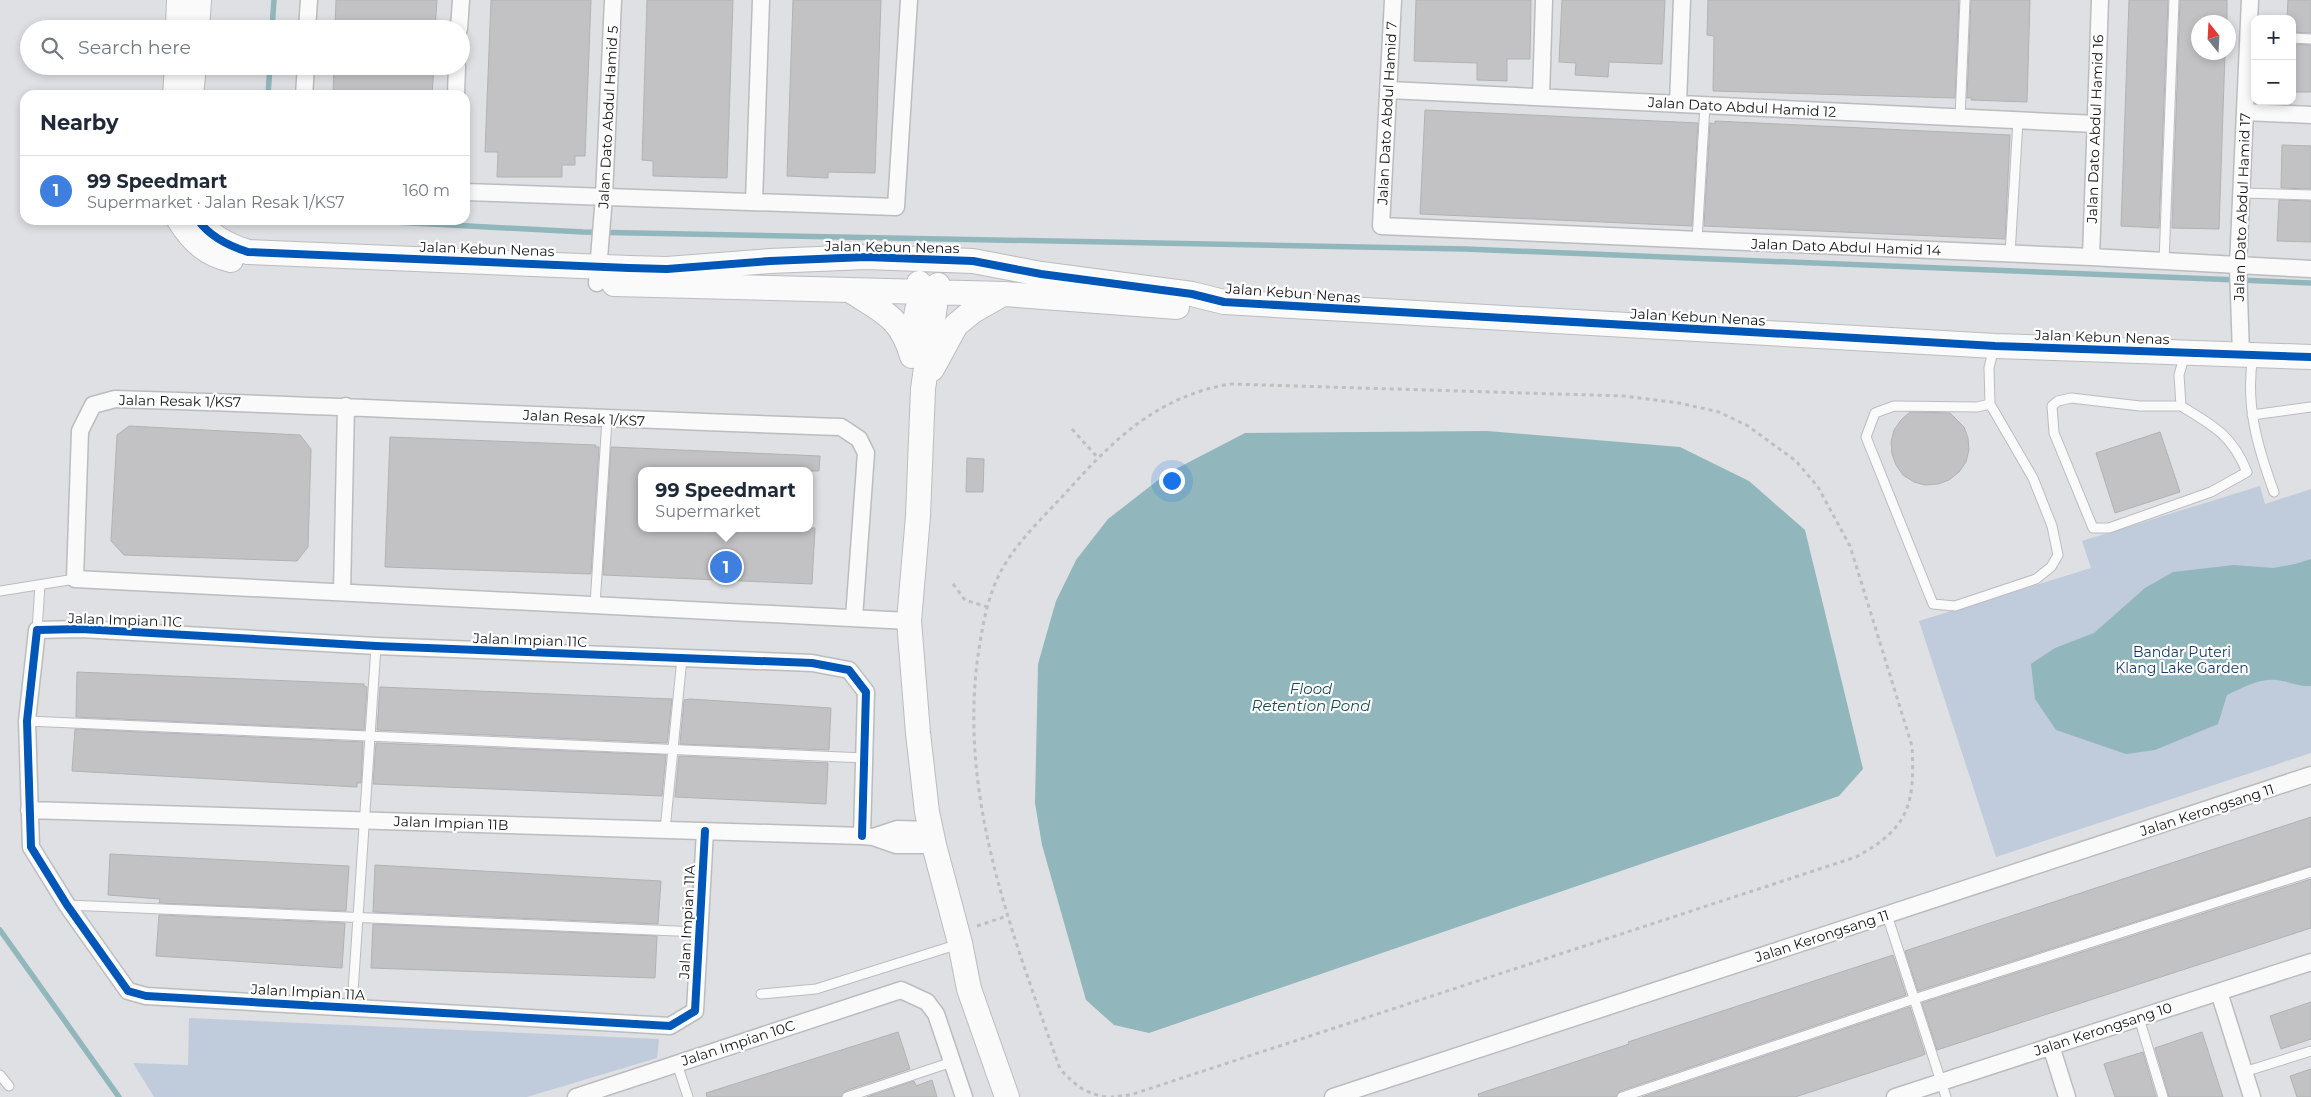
<!DOCTYPE html>
<meta charset="utf-8">
<style>
body{margin:0;font-family:Montserrat,sans-serif;background:#f2f2f3;color:#1f2937}
.controls{position:absolute;right:15px;top:15px;display:grid;overflow:hidden;border-radius:10px;box-shadow:0 2px 8px #0003}
.controls button{width:45px;height:45px;display:grid;place-items:center;padding:0;border:0;border-bottom:1px solid #e0e1e3;background:#fff;color:#1f2937;font:25px sans-serif}
.compass{position:absolute;left:2191px;top:15px;width:45px;height:45px;border-radius:50%;background:#fff;box-shadow:0 2px 8px #0003;rotate:342deg}
.you{position:absolute;left:1171px;top:480px;width:18px;height:18px;margin:-12px;border:4px solid #fff;border-radius:50%;background:#1a73e8;box-shadow:0 0 0 8px #1a73e833}
.badge{display:grid;place-items:center;width:32px;height:32px;border-radius:50%;background:#d93025;color:#fff;font-size:16px;font-weight:700}
.pin{position:absolute;translate:-50% -50%;border:2px solid #fff;box-shadow:0 1px 5px #0006}
.popup{position:absolute;left:638px;top:467px;width:175px;height:65px;box-sizing:border-box;display:grid;place-content:center;border-radius:10px;background:#fff;filter:drop-shadow(0 1px 4px #0005);font-size:16px;white-space:nowrap;color:#747a83}
.popup b{font-size:19px;color:#1f2937}
.popup::after{content:'';position:absolute;left:50%;top:100%;margin-left:-10px;border:10px solid transparent;border-top-color:#fff}
.list{margin:0;padding:0;list-style:none}
h2{display:flex;justify-content:space-between;align-items:center;height:65px;margin:0;padding:0 20px;font-size:21px}
h2 small{font-size:16px;font-weight:400;color:#747a83}
.list li{display:grid;grid-template-columns:32px 1fr auto;gap:15px;align-items:center;box-sizing:border-box;height:70px;padding:0 20px;border-top:1px solid #e0e1e3}
.list b{display:block;font-size:19px;white-space:nowrap}
.list p{margin:0;font-size:16px;white-space:nowrap;color:#747a83}
.list em{font-size:16px;font-style:normal;color:#747a83}
.icon{flex:none;width:28px;height:28px;fill:none;stroke:currentColor;stroke-width:2;stroke-linecap:round;stroke-linejoin:round}
.map{position:relative;flex:none;width:2311px;height:1097px;overflow:hidden}
.search{position:absolute;background:#fff;box-shadow:0 2px 8px #0003;left:20px;top:20px;width:450px;height:55px;display:flex;align-items:center;gap:12px;box-sizing:border-box;padding:0 18px;border-radius:28px;color:#747a83;font-size:19px}
.panel{position:absolute;background:#fff;box-shadow:0 2px 8px #0003;left:20px;top:90px;width:450px;height:135px;border-radius:15px}
.map>svg:first-child{display:block}
.green{fill:#c0cbdb}
.water{fill:#91b7bc}
.lines{fill:none;stroke-linecap:round;stroke-linejoin:round}
.stream{stroke:#91b7bc;stroke-width:5.5}
.building{fill:#c2c2c4;stroke:#b1b2b3}
.lane-casing{stroke:#bbbcbe;stroke-width:11}
.street-casing{stroke:#bbbcbe;stroke-width:19}
.secondary-casing{stroke:#bbbcbe;stroke-width:26}
.path{stroke:#bfbfc0;stroke-width:3;stroke-dasharray:4 4;stroke-linecap:butt}
.lane{stroke:#fafafb;stroke-width:9}
.street{stroke:#fafafb;stroke-width:16}
.secondary{stroke:#fafafb;stroke-width:24}
.cycleway-casing{stroke:#fff;stroke-width:11}
.cycleway{stroke:#0057b8;stroke-width:8}
.labels{text-anchor:middle;dominant-baseline:central;stroke-width:4.5;stroke-linejoin:round;paint-order:stroke}
.street-label{font-size:14px;fill:#131415;stroke:#fff}
.park-label{font-size:14px;fill:#173b67;stroke:#fff}
.water-label{font-size:15px;font-style:italic;fill:#1b4c51;stroke:#fff}
</style>
<div class="map">
<svg width="2311" height="1097" viewBox="0 0 2311 1097">
<rect width="100%" height="100%" fill="#dee0e3"/>
<path class="green" d="M 2260,486 L 2265,504 L 2311,489 L 2311,753 L 1996,857 L 1919,621 L 2091,568 L 2082,541 Z
M 189,1018 L 659,1039 L 657,1058 L 527,1097 L 154,1097 L 133,1063 L 188,1065 Z"/>
<path class="water" d="M 1487,431 L 1680,447 L 1749,481 L 1805,530 L 1863,769 L 1839,796 L 1149,1033 L 1114,1025 L 1086,1000 L 1042,845 L 1035,803 L 1038,664 L 1056,601 L 1076,560 L 1108,519 L 1166,474 L 1245,433 Z
M 2311,559 L 2311,686 C 2298,687 2288,681 2276,680 C 2259,678 2242,688 2227,695 L 2218,724 L 2155,750 L 2126,754 L 2056,730 L 2035,699 L 2031,664 L 2055,648 L 2094,633 L 2145,588 L 2173,572 L 2234,565 L 2273,568 L 2295,564 Z"/>
<g class="lines">
<path class="stream" d="M 272,29 L 274,0
M 268,95 L 270,66
M 356,220 L 583,232 L 1465,249 L 2311,283
M 0,930 L 119,1097"/>
</g>
<path class="building" d="M 336,0 L 437,0 L 435,29 L 335,29 Z
M 491,0 L 591,0 L 585,156 L 575,156 L 575,165 L 562,165 L 562,177 L 497,177 L 498,152 L 485,152 Z
M 647,0 L 733,0 L 727,178 L 653,176 L 653,161 L 642,160 Z
M 793,0 L 881,0 L 875,173 L 828,172 L 828,178 L 787,176 Z
M 1416,0 L 1531,0 L 1530,59 L 1507,59 L 1507,81 L 1477,80 L 1477,63 L 1414,61 Z
M 1562,0 L 1665,0 L 1662,64 L 1609,62 L 1608,77 L 1575,75 L 1576,63 L 1559,62 Z
M 1708,0 L 1959,0 L 1955,98 L 1713,91 L 1714,36 L 1707,35 Z
M 1971,0 L 2030,0 L 2027,102 L 1971,100 L 1972,98 L 1967,98 Z
M 2129,0 L 2168,0 L 2159,228 L 2121,226 Z
M 2180,0 L 2227,0 L 2227,22 L 2198,22 L 2198,52 L 2225,52 L 2219,229 L 2172,228 Z
M 2288,0 L 2311,0 L 2311,33 L 2292,32 L 2292,19 L 2287,19 Z
M 2292,44 L 2311,45 L 2311,92 L 2292,92 Z
M 334,66 L 434,66 L 432,95 L 333,95 Z
M 1425,110 L 1698,123 L 1692,226 L 1420,214 Z
M 1715,121 L 2010,135 L 2005,239 L 1704,226 L 1710,123 L 1715,124 Z
M 2282,145 L 2311,146 L 2311,189 L 2281,188 Z
M 2279,200 L 2311,201 L 2311,242 L 2277,241 Z
M 1910,412 L 1950,413 L 1964,427 L 1968,438 L 1969,450 L 1966,462 L 1959,472 L 1949,480 L 1938,484 L 1925,485 L 1914,482 L 1903,475 L 1896,465 L 1892,454 L 1891,442 L 1894,430 L 1901,420 Z
M 129,426 L 300,435 L 311,449 L 308,547 L 297,561 L 124,555 L 111,541 L 117,435 Z
M 2160,432 L 2180,492 L 2115,513 L 2096,453 Z
M 390,437 L 596,445 L 595,447 L 599,447 L 591,574 L 385,567 Z
M 611,447 L 820,456 L 819,471 L 642,471 L 642,528 L 815,528 L 812,584 L 603,575 Z
M 967,458 L 984,459 L 983,492 L 966,492 Z
M 77,672 L 364,684 L 364,686 L 367,687 L 364,730 L 76,717 Z
M 380,687 L 672,699 L 667,743 L 377,730 Z
M 690,699 L 831,708 L 829,750 L 680,744 L 684,700 Z
M 75,729 L 363,742 L 361,783 L 357,783 L 357,787 L 72,771 Z
M 376,743 L 666,755 L 662,796 L 373,784 Z
M 679,756 L 828,763 L 826,804 L 675,797 Z
M 2311,817 L 2311,866 L 1918,991 L 1905,951 Z
M 110,854 L 349,866 L 346,911 L 159,903 L 160,899 L 108,895 Z
M 375,865 L 661,881 L 658,924 L 373,912 Z
M 2311,879 L 2311,928 L 1937,1050 L 1922,1003 Z
M 159,915 L 345,923 L 342,968 L 156,956 Z
M 373,924 L 657,936 L 655,978 L 371,968 Z
M 1893,955 L 1906,995 L 1620,1091 L 1616,1097 L 1479,1097 L 1478,1094 L 1629,1044 L 1628,1042 Z
M 2311,1002 L 2311,1039 L 2281,1049 L 2270,1016 Z
M 1910,1007 L 1925,1054 L 1921,1056 L 1795,1097 L 1642,1097 Z
M 898,1032 L 910,1069 L 845,1091 L 841,1097 L 707,1097 L 706,1093 Z
M 2202,1032 L 2223,1097 L 2169,1097 L 2155,1048 Z
M 2143,1052 L 2156,1097 L 2115,1097 L 2104,1064 Z
M 2311,1069 L 2311,1097 L 2297,1097 L 2290,1076 Z
M 932,1080 L 937,1097 L 867,1097 L 914,1081 L 916,1086 Z"/>
<g class="lines">
<g class="lane-casing">
<path id="lane" d="M 2292,38 L 2311,39
M 1960,118 L 1965,0
M 2241,193 L 2311,195
M 1697,240 L 1705,105
M 2010,254 L 2018,121
M 2164,262 L 2174,0
M 2253,355 C 2245,404 2257,446 2274,492
M 1990,404 L 1977,407 L 1894,406 L 1875,413 L 1866,437 L 1933,604 L 1955,606 L 2036,579 L 2051,567 L 2058,555 L 2052,526 L 2033,478 L 1990,404 L 1989,368 L 1994,347
M 2181,406 C 2214,426 2232,435 2247,472 L 2211,492 L 2109,528 L 2093,528 L 2054,433 L 2052,406 L 2058,401 L 2071,398 L 2140,406 L 2181,406 L 2179,375 L 2185,354
M 2252,415 L 2311,407
M 0,591 L 75,579
M 595,605 L 607,419
M 37,630 L 40,585
M 27,721 L 865,758
M 665,830 L 682,658
M 67,905 L 699,932
M 1887,915 L 1946,1097
M 761,994 L 816,989 L 959,944
M 352,1007 L 376,646
M 2139,1018 L 2163,1097
M 677,1064 L 688,1097
M 2244,1072 L 2311,1051
M 0,1075 L 9,1086
M 847,1097 L 952,1062
M 1622,1097 L 1914,999 L 2311,872"/>
</g>
<g class="street-casing">
<path id="street" d="M 1393,0 L 1381,226 L 2091,257 L 2311,269
M 307,29 L 309,0
M 459,29 L 461,0
M 1389,90 L 2096,124
M 304,95 L 306,66
M 456,95 L 457,66
M 1541,97 L 1544,0
M 1678,104 L 1682,0
M 2245,112 L 2311,115
M 465,192 L 896,207 L 909,0
M 754,202 L 761,0
M 2091,257 L 2100,0
M 597,283 L 604,196 L 613,0
M 2241,354 L 2238,266 L 2250,0
M 342,592 L 346,406
M 854,618 L 866,453 L 859,439 L 841,427 C 599,419 357,406 115,399 L 93,405 L 80,431 L 75,579 L 909,621
M 29,810 L 862,836 L 873,837 L 896,845 L 934,845
M 705,831 L 695,1011 L 670,1026 L 146,996 L 128,991 L 67,905 L 31,847 L 27,721 L 37,630 L 81,629 L 376,646 L 812,663 L 849,670 L 866,692 L 862,836
M 873,837 L 897,829 L 931,830
M 2219,992 L 2252,1097
M 2051,1046 L 2067,1097
M 576,1097 L 901,990 L 927,1002 L 936,1014 L 964,1097
M 1333,1097 L 2311,775
M 1895,1097 L 2311,962"/>
</g>
<g class="secondary-casing">
<path id="secondary" d="M 178,29 L 179,0
M 197,29 L 199,0
M 175,95 L 177,66
M 191,95 L 194,66
M 179,220 C 192,241 207,255 231,260
M 198,220 C 210,237 229,246 248,252 L 629,268 L 667,269 L 770,261 L 866,257 L 973,261 L 1041,274 L 1192,294 L 1224,302 L 1995,346 L 2311,357
M 919,283 L 934,301 L 935,306 L 923,389 L 918,516 L 909,621 L 918,733 L 927,812 L 934,845 L 960,943 L 969,989 L 1007,1097
M 614,284 L 1004,294 L 1177,307
M 851,291 C 882,311 901,317 912,356
M 919,355 C 916,324 908,304 938,285
M 932,369 L 956,325 L 973,311 L 1003,294"/>
</g>
<path class="path" d="M 1072,429 L 1098,458
M 953,584 L 965,600 L 988,607
M 977,926 L 1007,916
M 1106,1097 C 1084,1093 1075,1085 1060,1069 C 1014,937 960,805 977,663 C 981,634 986,601 999,575 C 1016,541 1046,515 1071,487 C 1117,436 1160,396 1230,384 L 1623,396 L 1679,403 L 1719,412 L 1748,426 L 1796,461 L 1818,487 L 1850,546 L 1912,746 C 1915,805 1909,828 1856,857 L 1130,1095 L 1111,1097"/>
<use href="#lane" class="lane"/>
<use href="#street" class="street"/>
<use href="#secondary" class="secondary"/>
<g class="cycleway-casing">
<path id="cycleway" d="M 198,220 C 210,237 229,246 248,252 L 629,268 L 667,269 L 770,261 L 866,257 L 973,261 L 1041,274 L 1192,294 L 1224,302 L 1995,346 L 2311,357
M 705,831 L 695,1011 L 670,1026 L 146,996 L 128,991 L 67,905 L 31,847 L 27,721 L 37,630 L 81,629 L 376,646 L 812,663 L 849,670 L 866,692 L 862,836"/>
</g>
<use href="#cycleway" class="cycleway"/>
</g>
<g class="labels">
<g class="street-label">
<text transform="translate(1742 107) rotate(3)">Jalan Dato Abdul Hamid 12</text>
<text transform="translate(1387 113) rotate(-87)">Jalan Dato Abdul Hamid 7</text>
<text transform="translate(608 117) rotate(-87)">Jalan Dato Abdul Hamid 5</text>
<text transform="translate(2095 129) rotate(-88)">Jalan Dato Abdul Hamid 16</text>
<text transform="translate(2242 207) rotate(-88)">Jalan Dato Abdul Hamid 17</text>
<text transform="translate(892 247) rotate(1)">Jalan Kebun Nenas</text>
<text transform="translate(1846 247) rotate(2)">Jalan Dato Abdul Hamid 14</text>
<text transform="translate(487 249) rotate(2)">Jalan Kebun Nenas</text>
<text transform="translate(1293 293) rotate(4)">Jalan Kebun Nenas</text>
<text transform="translate(1698 317) rotate(3)">Jalan Kebun Nenas</text>
<text transform="translate(2102 337) rotate(2)">Jalan Kebun Nenas</text>
<text transform="translate(180 401) rotate(1)">Jalan Resak 1/KS7</text>
<text transform="translate(584 418) rotate(3)">Jalan Resak 1/KS7</text>
<text transform="translate(125 620) rotate(2)">Jalan Impian 11C</text>
<text transform="translate(530 640) rotate(2)">Jalan Impian 11C</text>
<text transform="translate(2207 810) rotate(-18)">Jalan Kerongsang 11</text>
<text transform="translate(451 823) rotate(2)">Jalan Impian 11B</text>
<text transform="translate(687 922) rotate(-87)">Jalan Impian 11A</text>
<text transform="translate(1822 936) rotate(-18)">Jalan Kerongsang 11</text>
<text transform="translate(308 992) rotate(3)">Jalan Impian 11A</text>
<text transform="translate(2103 1029) rotate(-18)">Jalan Kerongsang 10</text>
<text transform="translate(738 1043) rotate(-18)">Jalan Impian 10C</text>
</g>
<g class="park-label">
<text x="2182" y="652">Bandar Puteri<tspan x="2182" dy="16">Klang Lake Garden</tspan></text>
</g>
<g class="water-label">
<text x="1311" y="688">Flood<tspan x="1311" dy="17">Retention Pond</tspan></text>
</g>
</g>
</svg>
<div class="controls">
<button>+</button>
<button>−</button>
</div>
<svg class="compass" viewBox="-18 -18 36 36"><path d="M0-13l5 13h-10z" fill="#e53935"/><path d="M0 13l5-13h-10z" fill="#747a83"/></svg>
<div class="you"></div>
<div class="pin badge" style="left:726px;top:567px;background:#3f7fe0">1</div>
<div class="popup"><b>99 Speedmart</b>Supermarket</div>
<div class="search"><svg class="icon" aria-label="search" viewBox="0 0 24 24"><circle cx="10" cy="10" r="6"/><path d="M15 15l6 6"/></svg>Search here</div>
<section class="panel">
<h2>Nearby<small></small></h2>
<ul class="list">
<li><span class="badge" style="background:#3f7fe0">1</span><div><b>99 Speedmart</b><p>Supermarket · Jalan Resak 1/KS7</p></div><em>160 m</em></li>
</ul>
</section>
</div>
